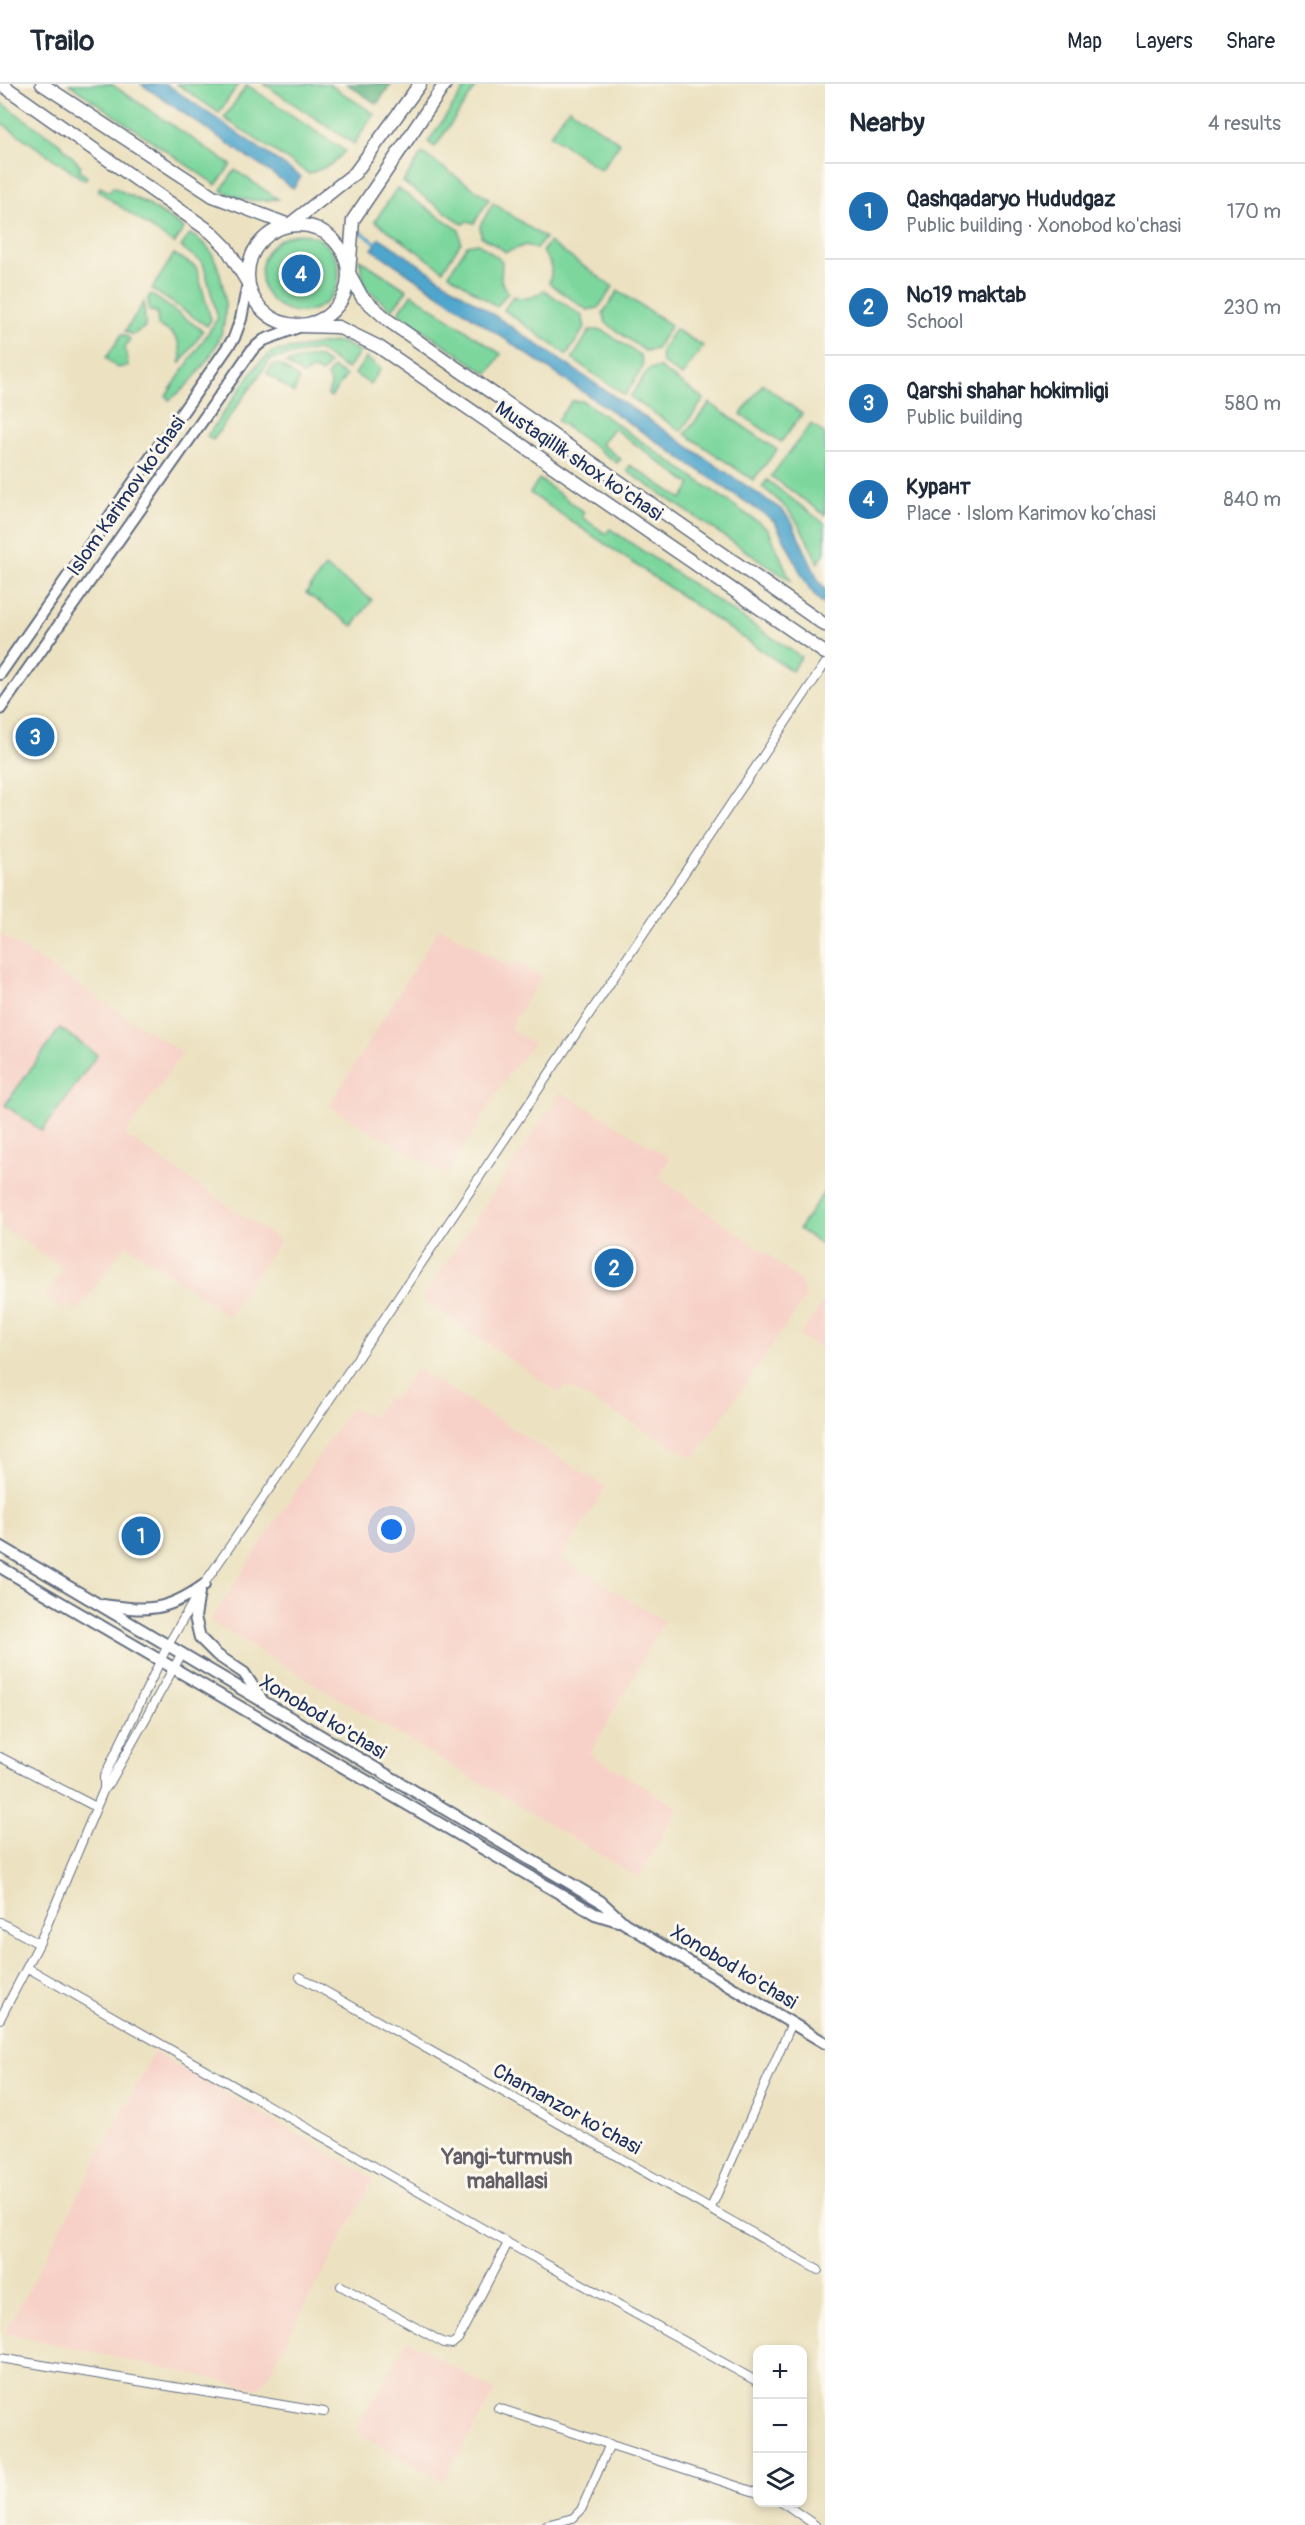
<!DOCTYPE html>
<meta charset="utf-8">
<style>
body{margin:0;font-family:Pangolin,sans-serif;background:#f6f6f7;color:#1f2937}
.controls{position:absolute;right:18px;bottom:18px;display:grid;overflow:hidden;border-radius:12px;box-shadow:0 3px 9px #0003}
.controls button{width:54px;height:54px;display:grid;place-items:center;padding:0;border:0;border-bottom:2px solid #e0e1e3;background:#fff;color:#1f2937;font:30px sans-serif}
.you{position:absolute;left:392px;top:1446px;width:21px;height:21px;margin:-15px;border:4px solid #fff;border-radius:50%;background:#1a73e8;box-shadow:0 0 0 9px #1a73e833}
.badge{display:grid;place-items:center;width:39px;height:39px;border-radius:50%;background:#1f6fb2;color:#fff;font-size:20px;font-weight:700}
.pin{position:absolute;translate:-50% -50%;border:3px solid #fff;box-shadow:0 2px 6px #0006}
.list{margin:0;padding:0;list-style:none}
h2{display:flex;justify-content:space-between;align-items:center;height:78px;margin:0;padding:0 24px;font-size:26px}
h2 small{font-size:20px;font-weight:400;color:#747a83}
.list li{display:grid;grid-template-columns:39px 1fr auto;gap:18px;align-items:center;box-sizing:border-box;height:96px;padding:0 24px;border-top:2px solid #e0e1e3}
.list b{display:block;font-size:22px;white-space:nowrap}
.list p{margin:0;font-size:20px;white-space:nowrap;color:#747a83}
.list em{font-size:20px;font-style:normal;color:#747a83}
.icon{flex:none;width:33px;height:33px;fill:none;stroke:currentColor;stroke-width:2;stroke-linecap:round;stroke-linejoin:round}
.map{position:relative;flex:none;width:825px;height:2441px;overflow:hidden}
header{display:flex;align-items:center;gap:36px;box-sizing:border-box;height:84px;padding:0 30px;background:#fff;border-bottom:2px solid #e0e1e3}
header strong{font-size:28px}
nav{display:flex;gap:33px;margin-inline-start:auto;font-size:21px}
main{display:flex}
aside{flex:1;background:#fff}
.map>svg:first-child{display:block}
.built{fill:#f7d1c7}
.green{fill:#7dd79d;stroke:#4c837e;stroke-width:1.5}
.forest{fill:#66b884;stroke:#407471;stroke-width:1.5}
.water{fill:#50a6cc;stroke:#366a95;stroke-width:1.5}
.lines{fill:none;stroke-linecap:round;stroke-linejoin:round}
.stream{stroke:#50a6cc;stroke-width:3}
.street-casing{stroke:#646e81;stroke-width:10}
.secondary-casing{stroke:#646e81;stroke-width:14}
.primary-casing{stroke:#646e81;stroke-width:15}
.street{stroke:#fff;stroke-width:8}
.secondary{stroke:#fff;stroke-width:10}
.primary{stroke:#fff;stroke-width:12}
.labels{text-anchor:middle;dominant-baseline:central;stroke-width:6;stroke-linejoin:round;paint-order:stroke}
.street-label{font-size:20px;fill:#1b2f5e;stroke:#fbf7ec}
.neighbourhood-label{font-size:21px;font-weight:bold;fill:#615e67;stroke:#fbf7ec}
</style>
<header>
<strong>Trailo</strong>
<nav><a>Map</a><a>Layers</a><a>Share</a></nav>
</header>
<main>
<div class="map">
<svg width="825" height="2441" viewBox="0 0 825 2441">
<rect width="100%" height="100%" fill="#fbf7ec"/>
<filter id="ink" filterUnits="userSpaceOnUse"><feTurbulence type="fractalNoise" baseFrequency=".0167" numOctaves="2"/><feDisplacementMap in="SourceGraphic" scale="12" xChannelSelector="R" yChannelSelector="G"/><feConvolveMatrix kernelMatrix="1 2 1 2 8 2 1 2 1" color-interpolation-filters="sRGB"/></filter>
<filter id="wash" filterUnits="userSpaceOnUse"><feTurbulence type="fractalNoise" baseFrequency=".008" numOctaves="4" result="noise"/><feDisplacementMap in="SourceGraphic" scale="24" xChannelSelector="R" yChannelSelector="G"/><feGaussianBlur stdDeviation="1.35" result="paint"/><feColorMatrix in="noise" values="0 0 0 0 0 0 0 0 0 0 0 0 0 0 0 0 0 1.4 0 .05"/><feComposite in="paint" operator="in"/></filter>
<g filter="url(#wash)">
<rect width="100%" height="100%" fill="#ece2c1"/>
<path class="built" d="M 440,843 L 510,883 L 515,876 L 542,892 L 509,944 L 533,960 L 508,991 L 447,1091 L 329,1022 Z
M 0,850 L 182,969 L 125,1051 L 280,1157 L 228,1232 L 126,1160 L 78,1227 L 67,1219 L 62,1225 L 44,1212 L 64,1185 L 0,1141 L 3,1127 L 0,1125 Z
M 561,1008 L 670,1074 L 659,1094 L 770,1172 L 800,1197 L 806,1213 L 694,1374 L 566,1302 L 559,1309 L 422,1215 Z
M 825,1216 L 825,1268 L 800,1251 Z
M 416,1284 L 606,1403 L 562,1474 L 664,1537 L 590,1670 L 678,1723 L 639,1794 L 210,1537 L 350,1324 L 373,1333 L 387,1312 L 394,1316 Z
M 154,1968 L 374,2095 L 260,2305 L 5,2249 Z
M 408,2256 L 495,2307 L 444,2398 L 355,2347 Z"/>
<path class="green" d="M 69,0 L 111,0 L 231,81 L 216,101 Z
M 177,0 L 238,0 L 219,29 Z
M 264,0 L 329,0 L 374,30 L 354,60 Z
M 468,0 L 478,0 L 435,63 L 428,58 Z
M 247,1 L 345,67 L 332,80 L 309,90 L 224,34 Z
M 0,18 L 59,59 L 81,82 L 79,86 L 87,93 L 84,96 L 0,38 Z
M 569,24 L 620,59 L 601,86 L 550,51 Z
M 422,69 L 489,115 L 474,139 L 467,137 L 463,140 L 403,98 Z
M 235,86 L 278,115 C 256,118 241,117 221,106 Z
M 100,103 L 109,108 L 113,103 L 147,120 L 184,144 L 174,160 L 98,107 Z
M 397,104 L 459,146 L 461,158 L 443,186 L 375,137 Z
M 493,119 L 545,154 L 536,165 L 526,161 L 506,168 L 481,152 L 480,142 Z
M261 189a39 39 0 1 1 78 0a39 39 0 1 1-78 0Z
M 190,150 C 196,154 204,158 208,164 C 221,181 228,218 224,239 C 219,266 191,302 169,316 L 166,312 L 218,234 L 203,179 L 181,163 Z
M 549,158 L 613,203 L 598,224 L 587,226 L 549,199 C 553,186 552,178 542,168 Z
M 478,159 L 502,177 L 501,197 L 508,208 L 497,223 L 449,190 L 467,161 Z
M 174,170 L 196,183 L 211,236 L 207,242 L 152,205 Z
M 359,175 L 407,206 L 392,226 L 365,203 Z
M 544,206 L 582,232 L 585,243 L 567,271 L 504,226 L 513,212 C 526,216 534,214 544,206 Z
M 618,207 L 671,241 L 656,265 L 645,267 L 606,239 L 603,229 Z
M 151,210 L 203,247 L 180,280 C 183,260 177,249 158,242 L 157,228 L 149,227 L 148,214 Z
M 412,210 L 501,270 L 488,290 L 398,229 Z
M 144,218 L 145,243 L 132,251 L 125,247 Z
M 675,245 L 703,262 L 682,292 L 662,278 L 661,267 Z
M 590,246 L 602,246 L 641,272 L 643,283 L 625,311 L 572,275 Z
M 122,250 L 130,255 L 125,263 L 128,282 L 117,284 L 106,274 Z
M 334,258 L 342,258 L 360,268 L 347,285 L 318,266 L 271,275 L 213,356 L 207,352 L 258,280 L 272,268 Z
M 317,272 L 329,280 L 322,289 L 312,286 L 303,291 L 286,279 Z
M 366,274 L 381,285 L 370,300 L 355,290 Z
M 273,281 L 280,281 L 299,295 L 294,309 L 267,289 Z
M 333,284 L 346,292 L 331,313 L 328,311 L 331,301 L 327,292 Z
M 660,284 L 704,315 L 681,347 L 630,313 L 649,285 Z
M 763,300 L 802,330 L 781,358 L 741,330 Z
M 572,317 L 583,317 L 768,445 L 791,497 L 627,387 L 630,381 L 682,415 L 691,401 L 613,344 L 601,360 L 621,375 L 617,379 L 557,336 Z
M 710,319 L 777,366 L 753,396 L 685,350 Z
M 811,340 L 825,350 L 825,431 L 771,392 Z
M 539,395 L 584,428 L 582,433 L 606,450 L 610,445 L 801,573 L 792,587 L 530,409 Z
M 767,396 L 825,440 L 825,468 L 818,479 C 801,442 795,428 762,403 Z
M 325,483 L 372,516 L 353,542 L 306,509 Z
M 60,944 L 97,971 L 42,1047 L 5,1021 Z
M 825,1107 L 825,1163 L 799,1145 Z"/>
<path class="forest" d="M 347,0 L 391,0 L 377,20 Z"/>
<path class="water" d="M 141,0 L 166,0 L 301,93 L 293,104 Z
M 380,154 L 782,426 L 792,438 L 819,498 L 825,505 L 825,521 C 802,505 791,462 774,437 L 372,165 Z"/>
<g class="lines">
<path class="stream" d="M 361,148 L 378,160"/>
</g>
</g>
<g filter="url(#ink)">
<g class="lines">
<g class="street-casing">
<path id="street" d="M 202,1503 C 412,1197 619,889 825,580
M 0,1673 L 96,1723
M 104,1705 L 104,1693 L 168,1561 L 196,1513
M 0,1838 L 39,1860
M 28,1884 L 508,2159 L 758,2298
M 300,1893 L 818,2186
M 0,1935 L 39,1860 L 104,1705 L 112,1695 L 182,1569
M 711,2124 L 792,1939
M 341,2202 L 444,2259 L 452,2260 L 458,2255 L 508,2159
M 0,2274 L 324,2328
M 498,2324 L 758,2409
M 782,2418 L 815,2441
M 546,2441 L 573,2434 L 581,2426 L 610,2360"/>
</g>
<g class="secondary-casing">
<path id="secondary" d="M 0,590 L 234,254 L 241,235 L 248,199
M 0,625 L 252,266 L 264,256 L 301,242
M 0,1462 L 600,1817 L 624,1839 L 825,1959
M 0,1483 L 595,1830 L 618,1837
M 199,1508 L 195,1533 L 200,1554 L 217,1571 L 244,1589 L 262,1616
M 103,1521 C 148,1527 166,1528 204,1501"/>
</g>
<g class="primary-casing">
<path id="primary" d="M 1,0 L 211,148 L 226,163 L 248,199
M 42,0 L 213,112 L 289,141 L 355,89 L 420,0
M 445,0 L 353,136 L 349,189 L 362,213 L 389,237 L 825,541
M248 191a50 50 0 1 1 100 0a50 50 0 1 1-100 0Z
M 301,242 L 338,243 L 379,263 L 825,569"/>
</g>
<use href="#street" class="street"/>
<use href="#secondary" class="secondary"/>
<use href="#primary" class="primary"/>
</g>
</g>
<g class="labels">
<g class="street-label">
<text transform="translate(579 377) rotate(34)">Mustaqillik shox ko'chasi</text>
<text transform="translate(126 412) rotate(-55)">Islom Karimov ko‘chasi</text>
<text transform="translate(323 1633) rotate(31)">Xonobod ko'chasi</text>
<text transform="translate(734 1883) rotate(31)">Xonobod ko'chasi</text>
<text transform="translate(567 2025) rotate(29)">Chamanzor ko'chasi</text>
</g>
<g class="neighbourhood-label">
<text x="507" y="2073">Yangi-turmush<tspan x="507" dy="24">mahallasi</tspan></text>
</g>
</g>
</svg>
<div class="controls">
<button>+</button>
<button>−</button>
<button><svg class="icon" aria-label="layers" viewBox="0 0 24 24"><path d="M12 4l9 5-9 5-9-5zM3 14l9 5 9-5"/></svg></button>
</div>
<div class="you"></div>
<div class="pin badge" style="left:141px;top:1452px">1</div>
<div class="pin badge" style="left:614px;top:1184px">2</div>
<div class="pin badge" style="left:35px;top:653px">3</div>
<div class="pin badge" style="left:301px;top:190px">4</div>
</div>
<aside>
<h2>Nearby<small>4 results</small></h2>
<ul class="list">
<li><span class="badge">1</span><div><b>Qashqadaryo Hududgaz</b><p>Public building · Xonobod ko'chasi</p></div><em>170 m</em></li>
<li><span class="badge">2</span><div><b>№19 maktab</b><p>School</p></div><em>230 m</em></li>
<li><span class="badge">3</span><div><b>Qarshi shahar hokimligi</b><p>Public building</p></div><em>580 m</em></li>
<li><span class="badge">4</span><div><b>Курант</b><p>Place · Islom Karimov ko‘chasi</p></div><em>840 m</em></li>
</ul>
</aside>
</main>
